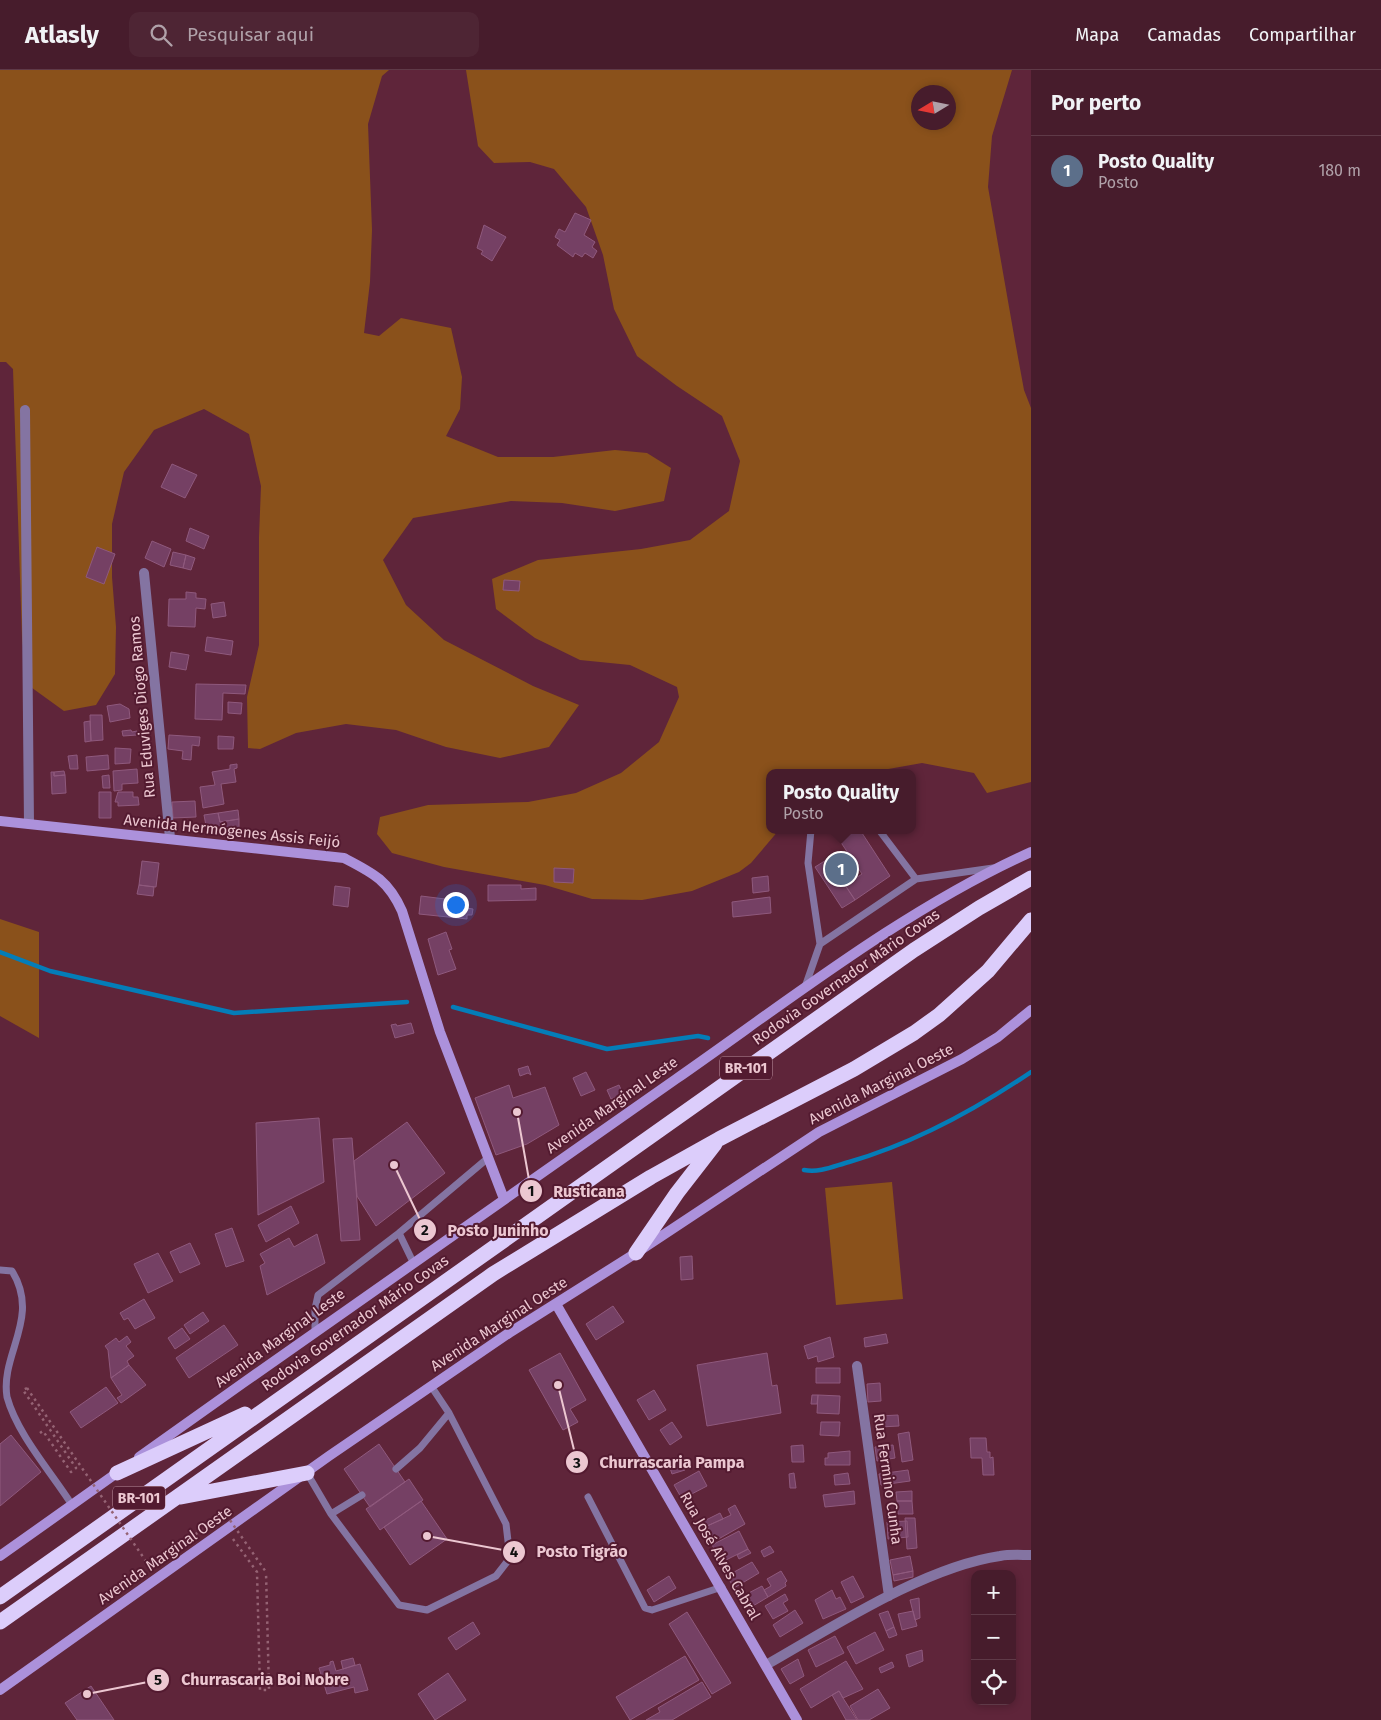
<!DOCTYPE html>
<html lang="pt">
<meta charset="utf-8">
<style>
body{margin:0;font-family:"Fira Sans",sans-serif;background:#4e2534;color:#f1f3f6}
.controls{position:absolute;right:15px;bottom:15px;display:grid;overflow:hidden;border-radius:10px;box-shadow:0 2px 8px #0003}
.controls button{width:45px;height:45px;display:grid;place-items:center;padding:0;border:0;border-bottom:1px solid #5f3a48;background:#471c2c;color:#f1f3f6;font:25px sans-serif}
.compass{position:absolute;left:911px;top:15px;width:45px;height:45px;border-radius:50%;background:#471c2c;box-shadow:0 2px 8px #0003;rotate:260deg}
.you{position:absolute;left:455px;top:834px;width:18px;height:18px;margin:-12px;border:4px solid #fff;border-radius:50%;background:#1a73e8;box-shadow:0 0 0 8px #1a73e833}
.badge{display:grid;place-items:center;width:32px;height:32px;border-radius:50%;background:#e69b98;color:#fff;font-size:16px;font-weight:700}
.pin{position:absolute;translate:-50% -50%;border:2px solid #fff;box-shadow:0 1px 5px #0006}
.popup{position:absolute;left:766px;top:699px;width:150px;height:65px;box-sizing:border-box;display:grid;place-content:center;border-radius:10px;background:#471c2c;filter:drop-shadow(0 1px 4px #0005);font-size:16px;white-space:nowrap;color:#b0a1a9}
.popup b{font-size:19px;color:#f1f3f6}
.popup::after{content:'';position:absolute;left:50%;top:100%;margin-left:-10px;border:10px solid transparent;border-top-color:#471c2c}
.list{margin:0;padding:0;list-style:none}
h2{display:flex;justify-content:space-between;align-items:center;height:65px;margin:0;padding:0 20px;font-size:21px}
h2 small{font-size:16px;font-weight:400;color:#b0a1a9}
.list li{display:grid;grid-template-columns:32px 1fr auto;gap:15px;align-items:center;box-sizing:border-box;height:70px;padding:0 20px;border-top:1px solid #5f3a48}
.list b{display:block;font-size:19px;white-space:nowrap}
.list p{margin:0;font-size:16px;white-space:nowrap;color:#b0a1a9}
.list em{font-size:16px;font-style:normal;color:#b0a1a9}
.icon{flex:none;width:28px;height:28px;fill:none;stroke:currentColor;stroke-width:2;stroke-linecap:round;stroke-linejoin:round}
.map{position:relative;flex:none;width:1031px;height:1650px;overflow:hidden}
header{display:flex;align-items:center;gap:30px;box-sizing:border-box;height:70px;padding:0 25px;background:#471c2c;border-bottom:1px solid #5f3a48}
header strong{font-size:24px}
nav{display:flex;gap:28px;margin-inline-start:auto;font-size:18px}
.search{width:350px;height:45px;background:#4e2534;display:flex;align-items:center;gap:12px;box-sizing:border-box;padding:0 18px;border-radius:10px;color:#b0a1a9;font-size:19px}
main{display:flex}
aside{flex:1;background:#471c2c}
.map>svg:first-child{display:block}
.green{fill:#8a511b;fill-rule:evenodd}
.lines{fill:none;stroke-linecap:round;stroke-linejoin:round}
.stream{stroke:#047db8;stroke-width:4.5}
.building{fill:#754064;stroke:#8f597d}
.path{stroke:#956374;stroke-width:2.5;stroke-dasharray:2.5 4;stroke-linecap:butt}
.lane{stroke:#8474a2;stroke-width:7}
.street{stroke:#8474a2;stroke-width:10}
.secondary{stroke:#ac91db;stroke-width:10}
.highway{stroke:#dccdfb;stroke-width:15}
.path-bridge{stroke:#956374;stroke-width:2.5;stroke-dasharray:2.5 4;stroke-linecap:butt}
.labels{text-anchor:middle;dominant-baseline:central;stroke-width:4;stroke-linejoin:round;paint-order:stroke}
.shield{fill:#531a30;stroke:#be93a1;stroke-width:1}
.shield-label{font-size:14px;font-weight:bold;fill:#ecc7d1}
.street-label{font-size:15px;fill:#ecc7d1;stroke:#531a30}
.leader{fill:none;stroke:#ecc7d1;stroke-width:2}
.callout-dot{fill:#ecc7d1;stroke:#531a30;stroke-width:2}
.mark-label{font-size:15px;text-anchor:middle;font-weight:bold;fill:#111}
.callout-label{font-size:16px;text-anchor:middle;font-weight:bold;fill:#ecc7d1;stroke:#531a30;stroke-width:4;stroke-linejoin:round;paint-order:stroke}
</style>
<header>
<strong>Atlasly</strong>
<div class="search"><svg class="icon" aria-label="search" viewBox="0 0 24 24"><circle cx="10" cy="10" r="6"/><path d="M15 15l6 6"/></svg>Pesquisar aqui</div>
<nav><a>Mapa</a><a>Camadas</a><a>Compartilhar</a></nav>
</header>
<main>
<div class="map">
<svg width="1031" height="1650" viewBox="0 0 1031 1650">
<rect width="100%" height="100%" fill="#5f253a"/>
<path class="green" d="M 0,0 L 389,0 L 382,6 L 368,54 L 372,160 L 370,212 L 364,263 L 379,266 L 401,248 L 451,258 L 462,307 L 460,339 L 446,366 L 498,387 L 553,387 L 615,380 L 647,383 L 671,398 L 664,431 L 615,441 L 562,433 L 511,431 L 413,448 L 383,490 L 406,535 L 444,570 L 533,616 L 579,635 L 549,677 L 500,688 L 446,677 L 396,660 L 346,654 L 296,663 L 260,679 L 248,678 L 247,627 L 259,575 L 259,467 L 261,416 L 249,364 L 204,339 L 154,360 L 124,402 L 112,454 L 112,507 L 116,557 L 115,604 L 96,635 L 64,641 L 28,615 L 22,568 L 13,299 L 6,292 L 0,292 Z
M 466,0 L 1012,0 L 992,66 L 988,117 L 1015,271 L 1024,320 L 1031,338 L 1031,712 L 987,723 L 974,703 L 922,693 L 866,703 L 770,703 L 770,760 L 779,760 L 751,793 L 739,802 L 692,821 L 642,830 L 592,829 L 545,815 L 444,797 L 392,783 L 377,764 L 380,747 L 428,735 L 528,732 L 576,723 L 621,703 L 659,672 L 679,627 L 677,617 L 630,595 L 580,590 L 535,568 L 496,539 L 492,509 L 538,490 L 641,479 L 690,470 L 729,441 L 740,391 L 722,346 L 677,316 L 637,286 L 614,239 L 603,185 L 586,137 L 554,99 L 530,92 L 494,93 L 478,76 ZM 918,22 L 948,22 L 948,52 L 918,52 Z
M 0,849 L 39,862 L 39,968 L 0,946 Z
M 892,1112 L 903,1229 L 836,1235 L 825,1118 Z"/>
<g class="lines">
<path class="stream" d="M 0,882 L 50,901 L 234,943 L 407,932
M 453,937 L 607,979 L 698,966 L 708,968
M 804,1100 C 820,1103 834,1096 849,1092 C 915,1073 975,1040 1031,1002"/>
</g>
<path class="building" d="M 575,143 L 591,150 L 584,165 L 595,172 L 592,177 L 597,181 L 593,188 L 585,183 L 582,187 L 575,183 L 573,187 L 557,175 L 560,170 L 555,167 L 559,159 L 565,162 Z
M 484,155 L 506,167 L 492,191 L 481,184 L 483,181 L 477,178 Z
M 172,394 L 197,405 L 185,428 L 161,417 Z
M 190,458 L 209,466 L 204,479 L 186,471 Z
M 152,471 L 171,479 L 164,497 L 145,488 Z
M 97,477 L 115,484 L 104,514 L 86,507 Z
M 173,482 L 186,485 L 183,498 L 170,495 Z
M 186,485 L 195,488 L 191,500 L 183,498 Z
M 504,510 L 520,511 L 519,521 L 503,520 Z
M 186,522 L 196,523 L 196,528 L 206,529 L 205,539 L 196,538 L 195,557 L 168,556 L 169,529 L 186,529 Z
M 224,532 L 226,546 L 213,548 L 211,534 Z
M 207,567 L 233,571 L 231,585 L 205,581 Z
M 171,582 L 189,585 L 186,600 L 169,597 Z
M 196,614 L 246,615 L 245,624 L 223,623 L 222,650 L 195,649 Z
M 228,632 L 242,633 L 241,644 L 228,643 Z
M 120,634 L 129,639 L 130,648 L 110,652 L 107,636 Z
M 90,645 L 102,645 L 103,670 L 91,671 Z
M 90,651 L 91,671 L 85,672 L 84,652 Z
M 131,660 L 132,662 L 137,661 L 137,665 L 123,666 L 122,661 Z
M 169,665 L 200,667 L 199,676 L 192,675 L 191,690 L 182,689 L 183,681 L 168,679 Z
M 218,666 L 234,667 L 233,679 L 218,679 Z
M 115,678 L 131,679 L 130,693 L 115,694 Z
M 77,685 L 78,699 L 70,699 L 68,686 Z
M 108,685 L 109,699 L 87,701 L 86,687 Z
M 237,694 L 237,698 L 234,699 L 236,712 L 221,714 L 224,734 L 203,738 L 200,717 L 215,715 L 212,702 L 230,699 L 230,695 Z
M 137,699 L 138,713 L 122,714 L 122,720 L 114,721 L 113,701 Z
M 64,701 L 65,705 L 54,706 L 54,702 Z
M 51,702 L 54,702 L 54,706 L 65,705 L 66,723 L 52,724 Z
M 109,705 L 110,718 L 103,718 L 102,706 Z
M 99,722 L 111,722 L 111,748 L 99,748 Z
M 118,722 L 133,722 L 133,727 L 138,727 L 139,735 L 118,736 L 118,732 L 115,732 Z
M 195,731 L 196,747 L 173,748 L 172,732 Z
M 238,740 L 239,749 L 220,752 L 218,743 Z
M 218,743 L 220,752 L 239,749 L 239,764 L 207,761 L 204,745 Z
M 837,760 L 860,760 L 890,806 L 855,830 L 845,815 L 862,804 L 834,762 Z
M 831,787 L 847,813 L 845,815 L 855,830 L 842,838 L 815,797 Z
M 142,791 L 159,793 L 156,817 L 139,815 Z
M 554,798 L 574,799 L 573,813 L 554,812 Z
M 768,806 L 769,821 L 753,823 L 752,808 Z
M 139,815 L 154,817 L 153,826 L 137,824 Z
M 488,815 L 521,815 L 521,819 L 536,818 L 536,830 L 488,831 Z
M 335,816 L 350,818 L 348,837 L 333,835 Z
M 421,826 L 445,829 L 444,836 L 459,837 L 458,848 L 419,844 Z
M 770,827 L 771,843 L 733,847 L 732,832 Z
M 459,837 L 473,839 L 472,845 L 467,845 L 467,849 L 458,848 Z
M 446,862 L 452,879 L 449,880 L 456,899 L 438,905 L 428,869 Z
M 411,953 L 414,963 L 395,968 L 391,955 L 396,954 L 397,956 Z
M 528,996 L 531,1005 L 528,1003 L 520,1006 L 518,999 Z
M 586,1002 L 595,1020 L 581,1026 L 573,1008 Z
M 509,1015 L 513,1028 L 545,1017 L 559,1055 L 527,1074 L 496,1085 L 475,1028 Z
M 619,1015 L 623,1024 L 611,1029 L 607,1020 Z
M 319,1048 L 324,1112 L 258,1145 L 256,1053 Z
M 407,1052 L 445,1103 L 376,1156 L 357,1126 L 354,1091 Z
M 352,1068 L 360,1170 L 341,1171 L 333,1069 Z
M 291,1136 L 299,1153 L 266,1172 L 258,1155 Z
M 232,1158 L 244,1191 L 226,1197 L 215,1164 Z
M 317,1164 L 325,1193 L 267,1225 L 260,1196 L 265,1193 L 260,1184 L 289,1168 L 294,1177 Z
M 190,1173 L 200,1194 L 180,1203 L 170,1182 Z
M 158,1183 L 173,1211 L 148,1223 L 134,1194 Z
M 692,1186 L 693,1209 L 681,1210 L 680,1187 Z
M 144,1229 L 155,1248 L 135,1259 L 128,1248 L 124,1250 L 120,1243 Z
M 613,1236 L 624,1252 L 596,1270 L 586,1254 Z
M 203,1242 L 209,1251 L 190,1264 L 184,1255 Z
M 224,1255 L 238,1275 L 189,1308 L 176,1288 Z
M 182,1258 L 190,1269 L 175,1279 L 168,1268 Z
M 886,1264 L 888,1273 L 865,1277 L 864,1268 Z
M 127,1266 L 131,1272 L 126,1276 L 134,1286 L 127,1291 L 129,1295 L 111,1308 L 108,1280 L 105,1276 L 116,1268 L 119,1272 Z
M 830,1267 L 834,1287 L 818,1292 L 817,1286 L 808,1289 L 804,1276 Z
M 560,1283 L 586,1330 L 570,1339 L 578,1352 L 563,1360 L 529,1300 Z
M 767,1283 L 772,1316 L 777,1315 L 781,1343 L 707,1356 L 697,1295 Z
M 129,1295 L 146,1315 L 121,1333 L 117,1328 L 122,1325 L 111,1308 Z
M 816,1298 L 840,1298 L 840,1313 L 816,1313 Z
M 880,1313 L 881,1331 L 868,1332 L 867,1314 Z
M 106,1317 L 118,1333 L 81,1358 L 70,1342 Z
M 654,1320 L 666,1340 L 649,1350 L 637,1330 Z
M 812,1325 L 818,1325 L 817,1334 L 811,1334 Z
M 818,1325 L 840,1326 L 839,1344 L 817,1343 Z
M 898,1345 L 899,1356 L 880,1357 L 879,1346 Z
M 672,1352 L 682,1367 L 670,1375 L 660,1360 Z
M 821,1352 L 840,1352 L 839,1366 L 820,1365 Z
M 909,1362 L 913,1390 L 902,1392 L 898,1364 Z
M 11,1365 L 41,1402 L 0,1436 L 0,1374 Z
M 970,1368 L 986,1368 L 987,1382 L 990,1382 L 990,1388 L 993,1387 L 994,1405 L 983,1405 L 982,1388 L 971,1388 Z
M 379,1374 L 405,1412 L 370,1437 L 344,1399 Z
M 803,1375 L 804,1392 L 792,1392 L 791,1376 Z
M 893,1375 L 895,1388 L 877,1391 L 875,1377 Z
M 850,1381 L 850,1395 L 825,1395 L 825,1388 L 828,1388 L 828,1383 Z
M 681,1391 L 685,1400 L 672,1404 L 669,1395 Z
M 908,1400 L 910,1411 L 881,1415 L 879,1404 Z
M 699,1401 L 707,1416 L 682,1429 L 674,1415 Z
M 794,1403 L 796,1418 L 790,1418 L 789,1404 Z
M 848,1403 L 850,1414 L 835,1415 L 834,1405 Z
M 409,1409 L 423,1430 L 380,1460 L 366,1439 Z
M 854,1421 L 855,1434 L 825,1437 L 823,1425 Z
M 912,1421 L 912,1431 L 897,1431 L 896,1422 Z
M 421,1431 L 447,1469 L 410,1495 L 384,1457 Z
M 897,1431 L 912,1431 L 913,1444 L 898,1444 Z
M 735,1435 L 745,1454 L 715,1471 L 707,1456 L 731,1445 L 728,1439 Z
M 720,1443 L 723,1449 L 707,1456 L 704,1451 Z
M 905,1448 L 915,1448 L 917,1478 L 907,1479 Z
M 907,1451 L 908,1467 L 888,1469 L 887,1452 Z
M 739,1461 L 748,1479 L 722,1492 L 712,1475 Z
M 770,1476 L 774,1482 L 764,1487 L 761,1481 Z
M 748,1479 L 751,1483 L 739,1489 L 737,1485 Z
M 910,1486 L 913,1501 L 893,1505 L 890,1490 Z
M 752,1492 L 759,1503 L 734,1518 L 727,1506 Z
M 781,1501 L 787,1511 L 785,1513 L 786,1516 L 768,1527 L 764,1520 L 771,1516 L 767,1509 Z
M 913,1501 L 913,1507 L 894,1511 L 893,1505 Z
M 669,1506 L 676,1518 L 654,1532 L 647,1520 Z
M 853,1506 L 864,1527 L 851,1533 L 841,1512 Z
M 762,1516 L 768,1527 L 748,1539 L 741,1527 Z
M 832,1520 L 836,1529 L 840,1527 L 846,1539 L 823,1549 L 815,1530 Z
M 785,1524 L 788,1530 L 783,1533 L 788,1541 L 773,1549 L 765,1536 Z
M 919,1528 L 920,1548 L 915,1550 L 910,1530 Z
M 795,1540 L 803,1553 L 780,1567 L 773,1555 Z
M 888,1541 L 894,1557 L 886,1561 L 879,1544 Z
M 913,1541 L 917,1556 L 902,1560 L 898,1544 Z
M 687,1542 L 731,1613 L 712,1624 L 669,1554 Z
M 473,1552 L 480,1564 L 456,1580 L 448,1568 Z
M 894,1557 L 897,1565 L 889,1568 L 886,1561 Z
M 875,1562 L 884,1580 L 856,1594 L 847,1577 Z
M 835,1566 L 844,1583 L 816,1597 L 808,1580 Z
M 922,1580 L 923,1591 L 909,1597 L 906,1585 Z
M 685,1586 L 699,1610 L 630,1650 L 616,1627 Z
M 353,1588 L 355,1595 L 343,1599 L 341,1591 Z
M 798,1589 L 804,1606 L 790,1614 L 781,1599 Z
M 333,1591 L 336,1601 L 360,1594 L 368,1620 L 355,1623 L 354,1617 L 327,1624 L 319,1598 L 330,1595 L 330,1592 Z
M 846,1591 L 863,1619 L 843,1628 L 839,1621 L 811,1638 L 800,1619 Z
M 892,1592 L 894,1597 L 881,1603 L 879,1598 Z
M 448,1603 L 466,1630 L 435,1650 L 418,1624 Z
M 702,1612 L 711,1627 L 672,1650 L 646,1650 L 660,1642 L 658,1638 Z
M 91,1616 L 114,1650 L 77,1650 L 65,1633 Z
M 878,1619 L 890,1638 L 869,1650 L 858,1650 L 850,1636 Z
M 839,1621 L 843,1628 L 857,1650 L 846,1650 L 832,1625 Z"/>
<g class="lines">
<path class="path" d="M 27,1318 L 23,1320 L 76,1398 L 71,1402 L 43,1361 L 37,1365
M 233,1469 L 257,1502 L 260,1620 L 269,1620 L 266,1502"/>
<path class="lane" d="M 811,760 L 808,793 L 820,874
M 879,760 L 916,809
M 805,917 L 820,874 L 916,809 L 993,798
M 399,1163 L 413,1192
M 0,1200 L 12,1201 C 41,1248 0,1284 7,1327 C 17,1364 51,1402 72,1435
M 315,1261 L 315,1239 L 318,1225 L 399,1163 L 488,1088
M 396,1399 L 420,1378 L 449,1343 L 431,1316
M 307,1403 L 331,1444 L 362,1425
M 588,1427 L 645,1538 L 652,1540 L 722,1517
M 331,1444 L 399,1535 L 427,1540 L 496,1506 L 510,1488 L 506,1454 L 449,1343"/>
<path class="street" d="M 25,340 L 29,754
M 144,503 L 170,768
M 857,1296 L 889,1526
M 766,1595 C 833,1557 924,1497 1000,1486 C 1010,1484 1021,1485 1031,1485"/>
<path class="secondary" d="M 0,751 L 344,788 C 373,803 388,810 402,841 L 440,962 L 504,1129
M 556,1234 L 797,1650
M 139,1387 C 317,1260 496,1135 676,1009 C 788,931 906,838 1031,782
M 0,1486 L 121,1400
M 0,1620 L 329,1386 L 509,1263 L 636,1183 L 819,1062 L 962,989 L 998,967 L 1031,940"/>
<path class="highway" d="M 636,1183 L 677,1123 L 715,1074
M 117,1403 L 245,1344
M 181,1427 L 307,1403
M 0,1527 L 914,880 L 979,838 L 1031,808
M 0,1552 L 493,1204 L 651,1107 L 719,1069 L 854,999 L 914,963 L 939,945 L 988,901 L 1031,850"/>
<path class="path-bridge" d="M 27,1318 L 150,1497 L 225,1443 L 266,1502"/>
</g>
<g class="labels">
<g class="shield">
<rect x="720" y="986.5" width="52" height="23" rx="4"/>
<rect x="113" y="1416.5" width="52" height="23" rx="4"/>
</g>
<g class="shield-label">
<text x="746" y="998">BR-101</text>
<text x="139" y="1428">BR-101</text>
</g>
<g class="street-label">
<text transform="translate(142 637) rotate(-95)">Rua Eduviges Diogo Ramos</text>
<text transform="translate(232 761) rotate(6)">Avenida Hermógenes Assis Feijó</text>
<text transform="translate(846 907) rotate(-35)">Rodovia Governador Mário Covas</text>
<text transform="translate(881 1014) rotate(-27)">Avenida Marginal Oeste</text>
<text transform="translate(612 1035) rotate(-35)">Avenida Marginal Leste</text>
<text transform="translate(355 1253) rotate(-35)">Rodovia Governador Mário Covas</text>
<text transform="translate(499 1254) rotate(-33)">Avenida Marginal Oeste</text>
<text transform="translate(280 1268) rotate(-36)">Avenida Marginal Leste</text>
<text transform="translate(888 1409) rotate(82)">Rua Fermino Cunha</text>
<text transform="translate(165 1485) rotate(-35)">Avenida Marginal Oeste</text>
<text transform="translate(720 1486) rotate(60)">Rua José Alves Cabral</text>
</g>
</g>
<path class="leader" d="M517 1042L531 1121M394 1095L425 1160M558 1315L577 1392M427 1466L514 1482M87 1624L158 1610"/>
<g class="callout-dot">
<circle cx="517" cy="1042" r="5"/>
<circle cx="394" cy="1095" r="5"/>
<circle cx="558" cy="1315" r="5"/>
<circle cx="427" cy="1466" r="5"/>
<circle cx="87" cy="1624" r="5"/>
<circle cx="531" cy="1121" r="12"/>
<circle cx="425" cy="1160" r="12"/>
<circle cx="577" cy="1392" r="12"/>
<circle cx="514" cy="1482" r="12"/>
<circle cx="158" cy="1610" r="12"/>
</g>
<g class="mark-label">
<text x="531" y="1126">1</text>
<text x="425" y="1165">2</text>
<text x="577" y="1398">3</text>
<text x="514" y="1487">4</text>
<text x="158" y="1615">5</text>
</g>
<g class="callout-label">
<text x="589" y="1127">Rusticana</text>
<text x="498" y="1166">Posto Juninho</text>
<text x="672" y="1398">Churrascaria Pampa</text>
<text x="582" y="1487">Posto Tigrão</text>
<text x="265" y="1615">Churrascaria Boi Nobre</text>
</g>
</svg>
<div class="controls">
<button>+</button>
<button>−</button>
<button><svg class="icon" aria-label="locate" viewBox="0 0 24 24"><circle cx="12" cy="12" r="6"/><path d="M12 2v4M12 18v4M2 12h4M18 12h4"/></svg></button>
</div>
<svg class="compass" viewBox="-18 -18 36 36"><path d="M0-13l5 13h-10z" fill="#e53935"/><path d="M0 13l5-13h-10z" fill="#b0a1a9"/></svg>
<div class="you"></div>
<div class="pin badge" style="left:841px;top:799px;background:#5c6f8a">1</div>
<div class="popup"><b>Posto Quality</b>Posto</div>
</div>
<aside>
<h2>Por perto<small></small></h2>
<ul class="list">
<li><span class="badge" style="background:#5c6f8a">1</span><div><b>Posto Quality</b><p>Posto</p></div><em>180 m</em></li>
</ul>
</aside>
</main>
